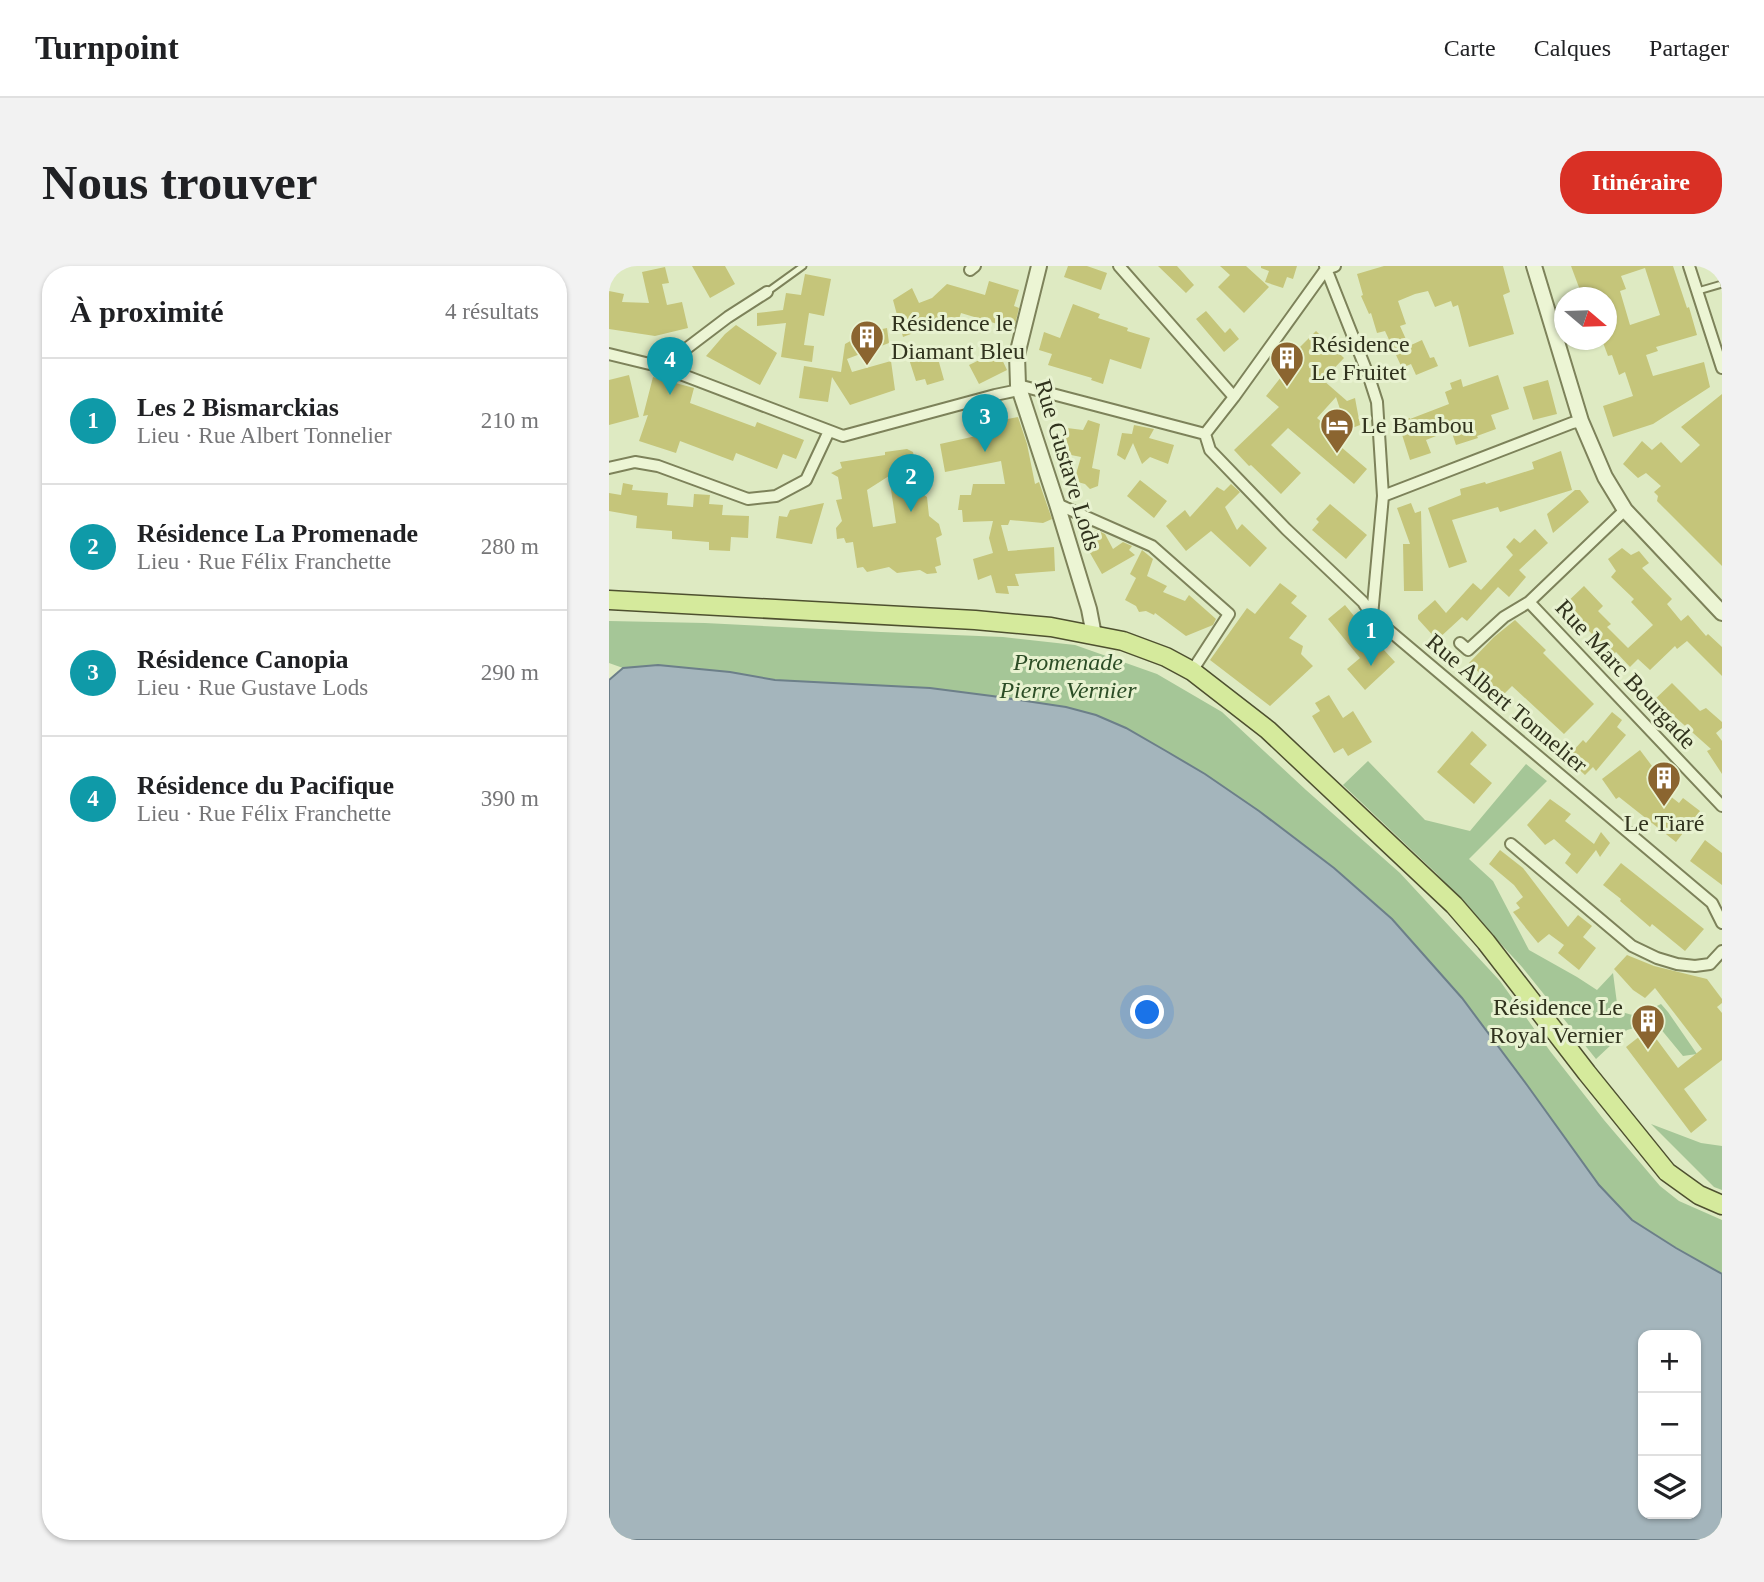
<!DOCTYPE html>
<html lang="fr">
<meta charset="utf-8">
<style>
body{margin:0;font-family:"Times New Roman",serif;background:#f2f2f2;color:#202124}
.controls{position:absolute;right:21px;bottom:21px;display:grid;overflow:hidden;border-radius:14px;box-shadow:0 2px 5px #0004}
.controls button{width:63px;height:63px;display:grid;place-items:center;padding:0;border:0;border-bottom:2px solid #e0e0e0;background:#fff;color:#202124;font:35px sans-serif}
.compass{position:absolute;left:945px;top:21px;width:63px;height:63px;border-radius:50%;background:#fff;box-shadow:0 2px 5px #0004;rotate:109deg}
.you{position:absolute;left:539px;top:747px;width:24px;height:24px;margin:-18px;border:5px solid #fff;border-radius:50%;background:#1a73e8;box-shadow:0 0 0 10px #1a73e833}
.badge{display:grid;place-items:center;width:46px;height:46px;border-radius:50%;background:#d93025;color:#fff;font-size:23px;font-weight:700}
.pin{position:absolute;translate:-50% -58px;filter:drop-shadow(0 2px 4px #0008)}
.pin::after{content:'';position:absolute;top:37px;width:24px;height:21px;background:inherit;clip-path:polygon(0 0,100% 0,50% 100%)}
.list{margin:0;padding:0;list-style:none}
h2{display:flex;justify-content:space-between;align-items:center;height:91px;margin:0;padding:0 28px;font-size:30px}
h2 small{font-size:23px;font-weight:400;color:#757577}
.list li{display:grid;grid-template-columns:46px 1fr auto;gap:21px;align-items:center;box-sizing:border-box;height:126px;padding:0 28px;border-top:2px solid #e0e0e0}
.list b{display:block;font-size:26px;white-space:nowrap}
.list p{margin:0;font-size:23px;white-space:nowrap;color:#757577}
.list em{font-size:23px;font-style:normal;color:#757577}
.icon{flex:none;width:38px;height:38px;fill:none;stroke:currentColor;stroke-width:2;stroke-linecap:round;stroke-linejoin:round}
.map{position:relative;flex:none;width:1113px;height:1274px;overflow:hidden;border-radius:28px}
header{display:flex;align-items:center;gap:42px;box-sizing:border-box;height:98px;padding:0 35px;background:#fff;border-bottom:2px solid #e0e0e0}
header strong{font-size:33px}
nav{display:flex;gap:38px;margin-inline-start:auto;font-size:24px}
.intro{display:flex;align-items:center;justify-content:space-between;box-sizing:border-box;height:168px;padding:0 42px}
h1{margin:0;font-size:49px}
.button{padding:18px 32px;border-radius:28px;background:#d93025;color:#fff;font-size:24px;font-weight:700}
main{display:flex;gap:42px;padding:0 42px}
aside{flex:1;background:#fff;border-radius:28px;box-shadow:0 2px 5px #0004}
.map>svg:first-child{display:block}
.green{fill:#a5c697}
.water{fill:#a4b5bc;stroke:#6c7f89;stroke-width:2;fill-rule:evenodd}
.building{fill:#c5c57a;fill-rule:evenodd}
.lines{fill:none;stroke-linecap:round;stroke-linejoin:round}
.service-casing{stroke:#7d825a;stroke-width:9}
.minor-casing{stroke:#7d825a;stroke-width:14}
.tertiary-casing{stroke:#7d825a;stroke-width:18}
.primary-casing{stroke:#4e502f;stroke-width:21}
.service{stroke:#ecf5d4;stroke-width:5}
.minor{stroke:#ecf5d4;stroke-width:10}
.tertiary{stroke:#ecf5d4;stroke-width:14}
.primary{stroke:#d5ea9c;stroke-width:18}
.labels{text-anchor:middle;dominant-baseline:central;stroke-width:6;stroke-linejoin:round;paint-order:stroke}
.poi-label{font-size:24px;fill:#31331e;stroke:#e8f2d0;text-anchor:start}
.street-label{font-size:24px;fill:#31331e;stroke:#e8f2d0}
.park-label{font-size:24px;font-style:italic;fill:#2c4d26;stroke:#e8f2d0}
</style>
<header>
<strong>Turnpoint</strong>
<nav><a>Carte</a><a>Calques</a><a>Partager</a></nav>
</header>
<div class="intro"><h1>Nous trouver</h1><a class="button">Itinéraire</a></div>
<main>
<aside>
<h2>À proximité<small>4 résultats</small></h2>
<ul class="list">
<li><span class="badge" style="background:#0f9aa8">1</span><div><b>Les 2 Bismarckias</b><p>Lieu · Rue Albert Tonnelier</p></div><em>210 m</em></li>
<li><span class="badge" style="background:#0f9aa8">2</span><div><b>Résidence La Promenade</b><p>Lieu · Rue Félix Franchette</p></div><em>280 m</em></li>
<li><span class="badge" style="background:#0f9aa8">3</span><div><b>Résidence Canopia</b><p>Lieu · Rue Gustave Lods</p></div><em>290 m</em></li>
<li><span class="badge" style="background:#0f9aa8">4</span><div><b>Résidence du Pacifique</b><p>Lieu · Rue Félix Franchette</p></div><em>390 m</em></li>
</ul>
</aside>
<div class="map">
<svg width="1113" height="1274" viewBox="0 0 1113 1274">
<rect width="100%" height="100%" fill="#deeac2"/>
<path class="green" d="M 0,355 L 96,357 L 272,366 L 394,371 L 466,379 L 548,408 L 613,446 L 697,524 L 791,607 L 891,715 L 941,785 L 995,854 L 1051,920 L 1070,935 L 1113,954 L 1113,1008 L 1067,982 L 1023,954 L 990,919 L 918,819 L 853,732 L 783,653 L 725,602 L 517,462 L 487,449 L 457,441 L 383,430 L 321,422 L 166,414 L 121,406 L 49,399 L 14,402 L 0,397 Z
M 759,495 L 816,554 L 861,565 L 917,498 L 938,515 L 860,593 L 884,615 L 920,684 L 968,711 L 988,724 L 1004,707 L 1009,745 L 1027,750 L 1052,738 L 1059,746 L 1088,788 L 1074,790 L 1046,756 L 1018,764 L 987,793 L 913,701 L 827,607 L 734,519 Z
M 1042,858 L 1092,877 L 1113,880 L 1113,924 L 1105,921 Z"/>
<path class="water" d="M 49,399 L 121,406 L 166,414 L 321,422 L 383,430 L 457,441 L 487,449 L 517,462 L 557,485 L 596,508 L 650,545 L 725,602 L 783,653 L 853,732 L 918,819 L 990,919 L 1023,954 L 1067,982 L 1113,1008 L 1113,1274 L 0,1274 L 0,414 L 14,402 ZM 1034,1069 L 1087,1069 L 1087,1248 L 1034,1248 Z"/>
<path class="building" d="M 83,0 L 116,0 L 126,18 L 101,32 Z
M 459,0 L 478,0 L 498,7 L 492,24 L 455,11 Z
M 549,0 L 568,0 L 585,19 L 577,27 Z
M 611,0 L 637,0 L 660,21 L 635,47 L 609,21 L 621,9 Z
M 652,0 L 688,0 L 684,13 L 678,11 L 674,22 L 656,16 L 660,5 L 652,2 Z
M 775,0 L 894,0 L 901,26 L 894,29 L 905,68 L 860,81 L 849,39 L 844,41 L 842,35 L 826,41 L 819,25 L 806,28 L 789,35 L 797,58 L 791,60 L 800,80 L 813,74 L 821,92 L 825,91 L 829,100 L 807,109 L 802,98 L 793,102 L 776,65 L 768,67 L 762,47 L 760,48 L 752,30 L 754,29 L 748,8 Z
M 962,0 L 1064,0 L 1078,42 L 1080,41 L 1088,69 L 1047,81 L 1049,85 L 1037,89 L 1044,110 L 1095,96 L 1101,121 L 1044,158 L 1004,171 L 994,140 L 1024,130 L 1016,106 L 1010,109 L 1003,89 L 999,90 L 993,74 L 998,74 L 998,32 L 981,32 L 977,23 L 971,24 ZM 1036,2 L 1051,49 L 1021,59 L 1011,25 L 1017,23 L 1012,10 Z
M 56,1 L 60,17 L 53,18 L 58,39 L 73,36 L 79,62 L 46,70 L 0,63 L 0,25 L 15,28 L 13,36 L 40,37 L 33,6 Z
M 196,8 L 222,13 L 215,50 L 200,47 L 195,79 L 205,80 L 203,96 L 172,91 L 177,57 L 148,60 L 148,47 L 174,44 L 177,27 L 192,29 Z
M 380,15 L 410,24 L 405,40 L 410,42 L 405,63 L 352,47 L 349,56 L 335,62 L 333,56 L 294,71 L 284,34 L 303,22 L 310,37 L 323,32 L 338,18 L 376,29 Z
M 464,38 L 491,48 L 489,52 L 519,62 L 518,65 L 541,72 L 532,103 L 501,93 L 494,118 L 482,114 L 483,112 L 439,99 L 443,88 L 430,84 L 435,66 L 451,72 Z
M 597,45 L 616,67 L 621,62 L 630,73 L 615,86 L 587,53 Z
M 127,59 L 168,87 L 151,119 L 97,90 L 116,68 Z
M 278,62 L 280,77 L 238,93 L 243,106 L 282,95 L 286,124 L 241,139 L 223,111 L 219,136 L 190,132 L 195,100 L 232,106 L 236,78 L 245,73 L 244,69 Z
M 707,65 L 735,92 L 714,114 L 738,135 L 746,132 L 751,159 L 738,164 L 727,131 L 708,152 L 716,159 L 712,164 L 758,203 L 745,218 L 679,162 L 662,179 L 692,207 L 672,228 L 642,199 L 640,200 L 625,184 L 670,141 L 657,130 L 687,92 L 683,89 Z
M 326,82 L 335,114 L 318,119 L 316,113 L 307,115 L 299,90 Z
M 389,85 L 398,104 L 370,118 L 360,99 Z
M 20,109 L 30,151 L 0,159 L 0,114 Z
M 889,109 L 900,143 L 882,149 L 887,163 L 868,170 L 869,172 L 847,179 L 842,164 L 817,174 L 822,187 L 801,194 L 789,156 L 801,152 L 801,153 L 840,138 L 836,126 L 843,123 L 841,117 L 852,113 L 854,121 Z
M 44,111 L 85,122 L 81,137 L 146,161 L 148,156 L 195,174 L 187,193 L 174,188 L 168,203 L 127,187 L 124,195 L 71,175 L 67,187 L 30,175 L 39,149 L 34,150 Z
M 939,114 L 948,148 L 924,154 L 914,121 Z
M 1113,128 L 1113,300 L 1048,235 L 1049,230 L 1045,226 L 1052,220 L 1037,207 L 1029,212 L 1014,198 L 1033,175 L 1043,184 L 1052,176 L 1072,197 L 1091,179 L 1072,161 Z
M 409,151 L 418,178 L 426,218 L 430,216 L 443,253 L 434,257 L 401,254 L 399,259 L 392,259 L 399,285 L 445,281 L 446,305 L 406,308 L 410,320 L 398,320 L 400,328 L 387,327 L 382,309 L 369,314 L 364,293 L 384,287 L 380,272 L 384,255 L 354,256 L 353,244 L 349,244 L 351,229 L 362,229 L 364,218 L 396,218 L 392,195 L 336,206 L 331,178 L 385,166 L 383,156 Z
M 479,154 L 491,158 L 483,202 L 491,204 L 489,220 L 481,223 L 476,218 L 465,215 L 472,191 L 457,188 L 458,182 L 453,180 L 458,162 L 474,164 Z
M 525,159 L 545,163 L 540,172 L 565,179 L 559,198 L 541,191 L 533,198 L 524,177 L 516,194 L 508,189 L 513,167 L 523,168 Z
M 298,183 L 304,186 L 307,199 L 312,202 L 314,211 L 308,212 L 308,217 L 301,219 L 318,231 L 320,250 L 330,258 L 333,269 L 327,272 L 332,299 L 326,301 L 328,307 L 318,308 L 311,304 L 288,307 L 280,301 L 258,306 L 254,301 L 248,302 L 244,276 L 237,277 L 235,272 L 228,273 L 227,262 L 233,255 L 227,234 L 233,233 L 229,211 L 222,207 L 233,202 L 231,196 L 276,189 L 276,186 ZM 280,210 L 287,257 L 264,261 L 258,224 Z
M 952,185 L 963,224 L 891,246 L 889,241 L 843,254 L 858,296 L 840,302 L 819,242 L 852,229 L 851,223 L 876,216 L 877,218 L 925,203 L 923,196 Z
M 531,214 L 558,235 L 545,252 L 518,230 Z
M 14,217 L 24,219 L 23,224 L 59,227 L 58,239 L 84,241 L 85,228 L 101,229 L 100,238 L 114,239 L 113,249 L 140,250 L 139,272 L 122,271 L 121,285 L 100,284 L 100,276 L 63,273 L 63,265 L 27,262 L 28,250 L 0,245 L 0,227 L 12,229 Z
M 622,218 L 631,226 L 616,241 L 628,264 L 633,258 L 658,282 L 641,301 L 602,265 L 577,285 L 557,260 L 576,244 L 581,251 L 608,221 L 615,225 Z
M 966,224 L 971,224 L 980,236 L 944,267 L 938,248 Z
M 215,237 L 203,278 L 167,272 L 170,250 L 178,251 L 181,244 Z
M 802,237 L 806,247 L 812,245 L 814,325 L 795,325 L 794,278 L 801,278 L 788,242 Z
M 721,238 L 758,269 L 737,293 L 703,264 L 710,256 L 707,253 Z
M 926,263 L 939,277 L 910,304 L 917,311 L 900,331 L 889,321 L 858,355 L 853,351 L 828,374 L 809,353 L 809,349 L 826,334 L 837,347 L 864,317 L 872,324 L 904,289 L 897,281 L 905,272 L 911,277 Z
M 488,264 L 496,268 L 504,283 L 514,276 L 523,280 L 520,284 L 526,289 L 493,308 L 473,273 Z
M 1013,282 L 1022,289 L 1030,285 L 1040,297 L 1033,302 L 1063,333 L 1058,338 L 1072,355 L 1079,349 L 1097,370 L 1099,368 L 1113,381 L 1113,410 L 1078,375 L 1068,383 L 1066,380 L 1041,404 L 1029,393 L 1021,401 L 1007,386 L 1001,392 L 990,381 L 993,378 L 974,359 L 972,361 L 953,341 L 975,320 L 994,340 L 989,345 L 1002,358 L 998,361 L 1019,382 L 1044,359 L 1022,336 L 1025,333 L 1002,311 L 1007,305 L 999,293 Z
M 533,284 L 544,293 L 538,310 L 558,320 L 554,326 L 576,335 L 580,329 L 607,353 L 604,359 L 577,370 L 546,347 L 545,349 L 537,345 L 530,346 L 527,340 L 516,334 L 527,312 L 521,308 Z
M 671,317 L 688,330 L 682,337 L 698,350 L 680,372 L 694,380 L 692,388 L 704,400 L 661,440 L 601,394 L 638,342 L 646,348 Z
M 736,339 L 755,362 L 759,359 L 766,368 L 763,371 L 786,396 L 756,424 L 738,403 L 751,392 L 719,353 Z
M 906,354 L 937,384 L 934,387 L 985,438 L 955,468 L 903,420 L 894,429 L 860,397 L 885,371 Z
M 1063,417 L 1091,445 L 1097,442 L 1113,456 L 1113,462 L 1107,467 L 1113,475 L 1113,508 L 1098,485 L 1102,483 L 1065,450 L 1062,453 L 1044,435 Z
M 720,429 L 734,452 L 744,445 L 763,476 L 739,490 L 734,482 L 725,487 L 703,450 L 711,445 L 706,437 Z
M 1003,446 L 1013,454 L 1008,461 L 1017,469 L 987,505 L 984,501 L 976,509 L 962,496 L 966,491 L 962,487 L 974,474 L 977,477 Z
M 863,465 L 878,479 L 861,498 L 883,517 L 865,538 L 828,506 Z
M 1031,484 L 1046,504 L 1037,511 L 1070,537 L 1074,532 L 1091,545 L 1067,576 L 1010,531 L 1007,533 L 993,513 Z
M 941,533 L 962,548 L 956,555 L 985,578 L 992,566 L 1001,577 L 991,591 L 987,584 L 968,608 L 956,597 L 962,588 L 945,573 L 936,579 L 918,559 Z
M 1096,574 L 1113,587 L 1113,619 L 1081,595 Z
M 891,584 L 914,602 L 959,661 L 969,649 L 983,660 L 974,671 L 987,682 L 970,704 L 949,687 L 955,679 L 940,668 L 929,677 L 904,646 L 911,642 L 907,637 L 914,631 L 905,619 L 880,598 Z
M 1012,597 L 1095,663 L 1076,685 L 1043,658 L 1041,661 L 1011,635 L 1012,633 L 994,619 Z
M 1018,689 L 1045,700 L 1098,713 L 1113,733 L 1113,737 L 1108,741 L 1113,747 L 1113,794 L 1075,823 L 1098,854 L 1082,867 L 1017,781 L 1040,763 L 1069,802 L 1093,783 L 1046,722 L 1036,732 L 1024,724 L 1005,703 Z"/>
<g class="lines">
<g class="service-casing">
<path id="service" d="M 1089,25 L 1113,18
M 158,26 L 194,0"/>
</g>
<g class="minor-casing">
<path id="minor" d="M 510,0 L 625,131
M 716,0 L 760,111 L 768,136 L 774,230 L 763,350
M 1080,0 L 1113,102
M 361,4 L 366,0
M 0,88 L 53,101 L 234,170 L 386,129 L 410,124
M 53,101 L 119,51 L 158,26
M 409,119 L 596,168
M 596,168 L 601,184 L 677,263 L 754,336 L 763,350 L 1103,637 L 1113,657
M 596,168 L 625,131 L 717,3 L 726,0
M 0,202 L 26,196 L 49,200 L 139,233 L 167,230 L 197,214 L 220,165
M 774,230 L 963,157 L 972,155
M 448,238 L 543,280 L 620,348 L 583,405
M 920,336 L 1113,540
M 851,377 L 859,384 L 895,351 L 920,336 L 1016,244
M 902,578 L 1023,680 L 1048,692 L 1068,698 L 1086,700 L 1101,698 L 1113,685"/>
</g>
<g class="tertiary-casing">
<path id="tertiary" d="M 430,0 L 408,89 L 409,119 L 448,238 L 480,343 L 485,369
M 925,0 L 972,155 L 996,211 L 1016,244 L 1113,347"/>
</g>
<g class="primary-casing">
<path id="primary" d="M 0,334 L 366,354 L 442,361 L 514,375 L 557,391 L 583,405 L 659,464 L 845,639 L 877,676 L 978,807 L 1058,906 L 1090,929 L 1113,939"/>
</g>
<use href="#service" class="service"/>
<use href="#minor" class="minor"/>
<use href="#tertiary" class="tertiary"/>
<use href="#primary" class="primary"/>
</g>
<defs>
<g id="building-pin" transform="scale(1.75)"><path d="M0 17L-7.5 6A9.5 9.5 0 1 1 7.5 6Z" fill="#8b6530" stroke="#e8f2d0"/><path d="M-4-6H4V6H1V3H-1V6H-4ZM-2.5-4.3h1.7v1.8h-1.7ZM.8-4.3h1.7v1.8H.8ZM-2.5-1h1.7V.8h-1.7ZM.8-1h1.7V.8H.8Z" fill="#fff"/></g>
<g id="hotel-pin" transform="scale(1.75)"><path d="M0 17L-7.5 6A9.5 9.5 0 1 1 7.5 6Z" fill="#8b6530" stroke="#e8f2d0"/><path d="M-6-4.5h1.5V1H6V5H4.5V3h-9V5H-6ZM-4 0a1.8 1.8 0 1 1 3.6 0ZM.5 0V-2.5h3Q6-2.5 6 0Z" fill="#fff"/></g>
</defs>
<g fill-rule="evenodd">
<use href="#building-pin" x="258" y="71"/>
<use href="#building-pin" x="678" y="92"/>
<use href="#hotel-pin" x="728" y="159"/>
<use href="#building-pin" x="1055" y="512"/>
<use href="#building-pin" x="1039" y="755"/>
</g>
<g class="labels">
<g class="poi-label">
<text x="282" y="57">Résidence le<tspan x="282" dy="28">Diamant Bleu</tspan></text>
<text x="702" y="78">Résidence<tspan x="702" dy="28">Le Fruitet</tspan></text>
<text x="752" y="159">Le Bambou</text>
<text x="1055" y="557" text-anchor="middle">Le Tiaré</text>
<text x="1014" y="741" text-anchor="end">Résidence Le<tspan x="1014" dy="28">Royal Vernier</tspan></text>
</g>
<g class="street-label">
<text transform="translate(459 199) rotate(73)">Rue Gustave Lods</text>
<text transform="translate(1017 408) rotate(47)">Rue Marc Bourgade</text>
<text transform="translate(898 437) rotate(40)">Rue Albert Tonnelier</text>
</g>
<g class="park-label">
<text x="459" y="396">Promenade<tspan x="459" dy="28">Pierre Vernier</tspan></text>
</g>
</g>
</svg>
<div class="controls">
<button>+</button>
<button>−</button>
<button><svg class="icon" aria-label="layers" viewBox="0 0 24 24"><path d="M12 4l9 5-9 5-9-5zM3 14l9 5 9-5"/></svg></button>
</div>
<svg class="compass" viewBox="-18 -18 36 36"><path d="M0-13l5 13h-10z" fill="#e53935"/><path d="M0 13l5-13h-10z" fill="#757577"/></svg>
<div class="you"></div>
<div class="pin badge" style="left:762px;top:400px;background:#0f9aa8">1</div>
<div class="pin badge" style="left:302px;top:246px;background:#0f9aa8">2</div>
<div class="pin badge" style="left:376px;top:186px;background:#0f9aa8">3</div>
<div class="pin badge" style="left:61px;top:129px;background:#0f9aa8">4</div>
</div>
</main>
